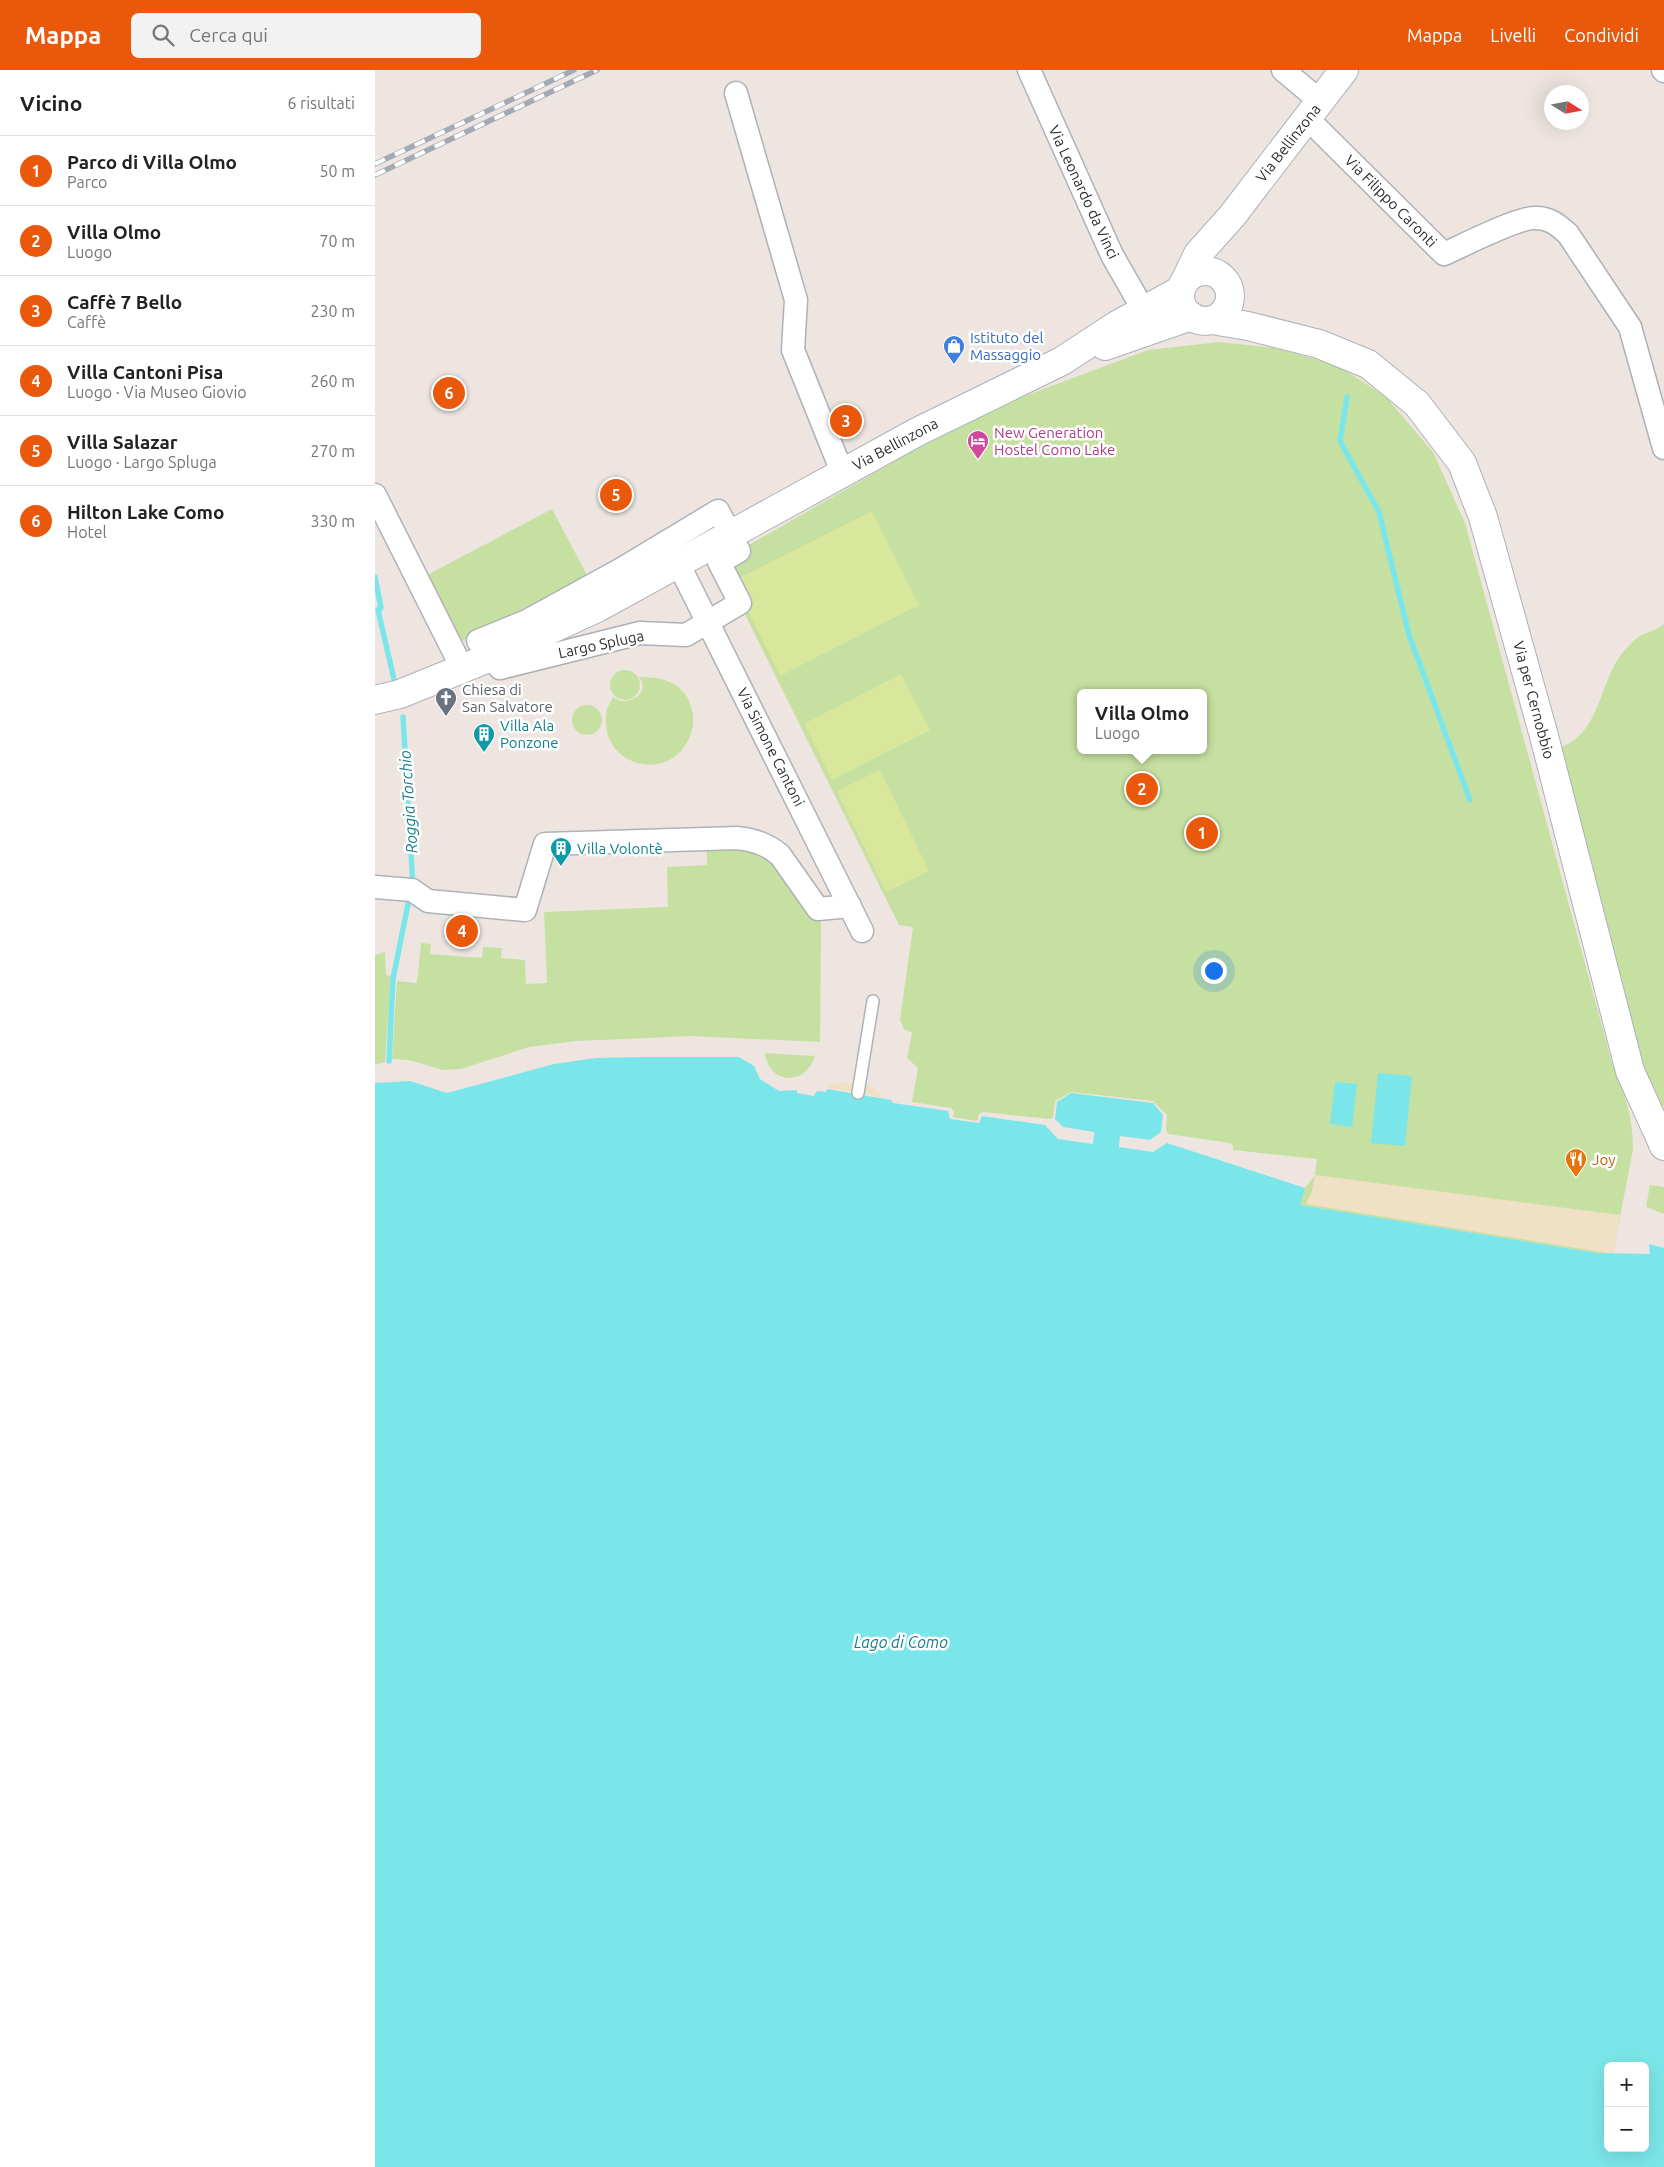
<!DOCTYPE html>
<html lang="it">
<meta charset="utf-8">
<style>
body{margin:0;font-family:Ubuntu,sans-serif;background:#f2f2f2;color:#222}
.controls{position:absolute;right:15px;bottom:15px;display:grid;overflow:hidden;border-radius:8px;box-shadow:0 5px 20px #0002}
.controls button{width:45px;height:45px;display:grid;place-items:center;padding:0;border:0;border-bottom:1px solid #e0e0e0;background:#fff;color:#222;font:25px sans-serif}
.compass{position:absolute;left:1169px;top:15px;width:45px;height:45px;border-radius:50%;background:#fff;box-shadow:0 5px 20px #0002;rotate:101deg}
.you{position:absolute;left:838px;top:900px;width:18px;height:18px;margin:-12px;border:4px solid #fff;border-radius:50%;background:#1a73e8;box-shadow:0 0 0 8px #1a73e833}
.badge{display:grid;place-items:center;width:32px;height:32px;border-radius:50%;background:#ea580c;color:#fff;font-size:16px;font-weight:700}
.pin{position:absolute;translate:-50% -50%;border:2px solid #fff;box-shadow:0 1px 5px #0006}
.popup{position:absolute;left:702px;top:619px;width:130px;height:65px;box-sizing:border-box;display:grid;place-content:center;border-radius:8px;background:#fff;filter:drop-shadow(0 1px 4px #0005);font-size:16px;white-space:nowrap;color:#767676}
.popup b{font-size:19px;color:#222}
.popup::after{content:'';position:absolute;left:50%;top:100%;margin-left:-10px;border:10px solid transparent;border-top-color:#fff}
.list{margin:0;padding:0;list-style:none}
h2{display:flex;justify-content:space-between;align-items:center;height:65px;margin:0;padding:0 20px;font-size:21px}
h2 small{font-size:16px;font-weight:400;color:#767676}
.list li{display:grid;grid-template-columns:32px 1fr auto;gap:15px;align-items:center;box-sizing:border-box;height:70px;padding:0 20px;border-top:1px solid #e0e0e0}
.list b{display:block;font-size:19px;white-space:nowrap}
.list p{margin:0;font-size:16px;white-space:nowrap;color:#767676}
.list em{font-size:16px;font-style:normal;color:#767676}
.icon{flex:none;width:28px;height:28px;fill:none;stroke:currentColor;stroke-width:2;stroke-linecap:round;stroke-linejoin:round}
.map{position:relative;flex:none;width:1289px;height:2097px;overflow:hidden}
header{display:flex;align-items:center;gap:30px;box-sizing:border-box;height:70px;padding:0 25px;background:#ea580c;color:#fff}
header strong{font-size:24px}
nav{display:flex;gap:28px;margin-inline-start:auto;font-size:18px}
.search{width:350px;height:45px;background:#f2f2f2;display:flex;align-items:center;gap:12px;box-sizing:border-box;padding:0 18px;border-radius:8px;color:#767676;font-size:19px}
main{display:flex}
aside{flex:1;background:#fff}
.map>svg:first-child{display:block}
.green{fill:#c6e0a1;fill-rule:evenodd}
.sand{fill:#f0e0c6}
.pitch{fill:#d9e79d}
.water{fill:#7be6e9;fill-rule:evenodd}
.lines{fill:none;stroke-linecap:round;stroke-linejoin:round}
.stream{stroke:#7be6e9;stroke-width:5.5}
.lane-casing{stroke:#adb2b8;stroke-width:14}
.street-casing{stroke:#adb2b8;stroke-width:25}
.secondary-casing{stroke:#adb2b8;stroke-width:30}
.lane{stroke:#fff;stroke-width:11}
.street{stroke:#fff;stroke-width:22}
.secondary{stroke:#fff;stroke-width:28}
.rail-casing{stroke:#a3aab6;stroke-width:5.5}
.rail{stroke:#fff;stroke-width:4;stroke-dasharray:11;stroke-linecap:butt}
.labels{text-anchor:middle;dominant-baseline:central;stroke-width:5;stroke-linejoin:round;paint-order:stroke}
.street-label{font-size:15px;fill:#2d2d2d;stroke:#fff}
.shop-label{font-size:15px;fill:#366cbe;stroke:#fff;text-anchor:start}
.hotel-label{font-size:15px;fill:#b23c85;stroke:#fff;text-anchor:start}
.worship-label{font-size:15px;fill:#5b616d;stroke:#fff;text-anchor:start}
.culture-label{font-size:15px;fill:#0d838f;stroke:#fff;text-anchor:start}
.food-label{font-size:15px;fill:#c56008;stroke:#fff;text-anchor:start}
.water-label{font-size:16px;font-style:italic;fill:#167f8b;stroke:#fff}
</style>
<header>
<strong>Mappa</strong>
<div class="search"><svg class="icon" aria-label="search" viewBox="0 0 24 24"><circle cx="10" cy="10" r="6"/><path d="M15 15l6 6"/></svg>Cerca qui</div>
<nav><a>Mappa</a><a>Livelli</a><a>Condividi</a></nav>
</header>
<main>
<aside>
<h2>Vicino<small>6 risultati</small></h2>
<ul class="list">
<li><span class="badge">1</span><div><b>Parco di Villa Olmo</b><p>Parco</p></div><em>50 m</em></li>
<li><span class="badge">2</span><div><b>Villa Olmo</b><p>Luogo</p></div><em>70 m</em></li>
<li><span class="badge">3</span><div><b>Caffè 7 Bello</b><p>Caffè</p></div><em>230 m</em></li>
<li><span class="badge">4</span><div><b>Villa Cantoni Pisa</b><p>Luogo · Via Museo Giovio</p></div><em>260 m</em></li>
<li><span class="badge">5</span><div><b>Villa Salazar</b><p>Luogo · Largo Spluga</p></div><em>270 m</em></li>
<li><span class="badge">6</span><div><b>Hilton Lake Como</b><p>Hotel</p></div><em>330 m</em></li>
</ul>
</aside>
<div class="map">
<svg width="1289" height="2097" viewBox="0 0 1289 2097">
<rect width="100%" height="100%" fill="#eee5e1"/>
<path class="green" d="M 845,272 L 900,278 L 962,295 L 1011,327 L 1058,382 L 1090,453 L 1237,993 C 1250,1020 1258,1050 1258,1079 L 1238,1184 L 1222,1183 L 924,1135 L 930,1118 L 940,1105 L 942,1089 L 858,1080 L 858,1076 L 855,1073 L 793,1064 L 791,1059 L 792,1045 L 778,1031 L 696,1022 L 680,1031 L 678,1048 L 675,1049 L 608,1042 L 604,1044 L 602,1051 L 578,1047 L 579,1042 L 576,1038 L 537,1032 L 543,998 L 532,988 L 537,963 L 529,959 L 525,950 L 538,857 L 524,855 L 344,492 L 531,385 L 636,331 L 773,280 ZM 706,623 L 828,623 L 828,680 L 706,680 Z
M 177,439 L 212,505 L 87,571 L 52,505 Z
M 1289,554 L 1289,1036 L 1278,1039 L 1180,679 C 1226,668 1223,612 1248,582 C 1252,578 1257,572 1262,568 C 1270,562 1281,561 1289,554 Z
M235 615a15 15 0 1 1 30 0a15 15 0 1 1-30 0Z
M 264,607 C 283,607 303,610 313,629 C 319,642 320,653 315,666 C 296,715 225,697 231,644 C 231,638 236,632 238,627 C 252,639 277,622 264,607 Z
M197 650a15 15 0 1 1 30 0a15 15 0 1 1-30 0Z
M 363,775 L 400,789 L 446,853 L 445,972 L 316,966 L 202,971 L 154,977 L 86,999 L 68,1000 L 34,990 L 17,989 L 22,911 L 42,913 L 46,873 L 56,874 L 55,884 L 107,888 L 108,877 L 127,878 L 126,888 L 150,890 L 151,914 L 172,913 L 169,842 L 293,837 L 292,797 L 332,795 L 332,776 Z
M 10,882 L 11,905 L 16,906 L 10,992 L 0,995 L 0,885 Z
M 390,983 L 440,986 C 430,1018 393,1013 390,983 Z
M 1275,1115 L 1289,1117 L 1289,1144 L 1271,1137 Z"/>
<path class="sand" d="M 481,1012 C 491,1014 503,1016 506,1027 L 454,1018 L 455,1014 Z
M 940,1105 L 1245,1145 L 1238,1184 L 931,1134 L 937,1121 Z"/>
<path class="pitch" d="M 497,441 L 544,535 L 405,606 L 358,511 Z
M 526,604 L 555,660 L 457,710 L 429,654 Z
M 505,700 L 554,801 L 511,822 L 462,721 Z"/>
<path class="water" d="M 267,987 L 364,987 L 379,996 L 385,1009 L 404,1021 L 422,1020 L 422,1023 L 439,1026 L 442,1021 L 451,1022 L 452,1019 L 516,1030 L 518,1033 L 573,1041 L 575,1049 L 604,1053 L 607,1046 L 670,1055 L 683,1069 L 718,1074 L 719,1062 L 688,1057 L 680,1049 L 682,1032 L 696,1023 L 778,1033 L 788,1045 L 786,1062 L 775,1070 L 745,1066 L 744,1077 L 778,1082 L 792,1073 L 930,1118 L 925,1135 L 1222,1183 L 1275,1184 L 1274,1174 L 1289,1178 L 1289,2097 L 0,2097 L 0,1013 L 35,1011 L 72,1023 L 179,994 L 221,988 ZM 1233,1996 L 1270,1996 L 1270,2078 L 1233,2078 Z
M 1003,1003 L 1037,1006 L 1030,1076 L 996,1073 Z
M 960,1012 L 982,1014 L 977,1057 L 955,1054 Z"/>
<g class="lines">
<path class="stream" d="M 972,327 L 965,371 L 1004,442 L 1034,565 L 1095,730
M 0,507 L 6,538 L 3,540 L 21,618
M 28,647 L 38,817
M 14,991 L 18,909 L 34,829"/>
<g class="lane-casing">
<path id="lane" d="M 483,1023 L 498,931"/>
</g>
<g class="street-casing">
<path id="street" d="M 654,0 L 737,185 L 769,241
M 908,0 L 945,31
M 1288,0 L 1289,1
M 361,23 L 421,230 L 418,280 L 467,402
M 932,48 L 1069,184 C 1089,175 1142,148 1159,148 C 1174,147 1183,155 1193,164 L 1255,257 L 1289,378
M 0,425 L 87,598
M 343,441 L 364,481 L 344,492 L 365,533 L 311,565 L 265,563 L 125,598 L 103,571 L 152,551 L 245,500 Z
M 303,493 L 487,861
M 0,817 L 37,820 L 53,831 L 150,840 L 170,774 L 362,768 C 379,770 392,774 405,785 L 443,839 L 475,836"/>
</g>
<g class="secondary-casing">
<path id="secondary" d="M805 226a25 25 0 1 1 50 0a25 25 0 1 1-50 0Z
M 809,213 L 823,184 L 857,146 L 969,0
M 837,250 L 873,256 L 944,274 L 993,294 L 1042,334 L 1087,393 L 1108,447 L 1169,666 L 1255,1001 L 1289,1076
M 730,276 L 816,246
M 0,630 L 25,624 L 116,587 L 222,538 L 542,362 L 687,291 L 742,255 L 806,220"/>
</g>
<use href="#lane" class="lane"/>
<use href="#street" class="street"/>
<use href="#secondary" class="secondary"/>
<g class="rail-casing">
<path id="rail" d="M 0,94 L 199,0
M 0,105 L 222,0"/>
</g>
<use href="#rail" class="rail"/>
</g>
<defs>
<g id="shop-pin" transform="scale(1.125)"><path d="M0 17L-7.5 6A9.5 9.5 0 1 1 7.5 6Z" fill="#3f7fe0" stroke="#fff"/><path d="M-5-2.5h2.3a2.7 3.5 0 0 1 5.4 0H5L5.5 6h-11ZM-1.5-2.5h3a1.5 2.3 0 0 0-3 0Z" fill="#fff"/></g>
<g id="hotel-pin" transform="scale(1.125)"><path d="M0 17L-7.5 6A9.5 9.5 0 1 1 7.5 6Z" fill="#d1479c" stroke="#fff"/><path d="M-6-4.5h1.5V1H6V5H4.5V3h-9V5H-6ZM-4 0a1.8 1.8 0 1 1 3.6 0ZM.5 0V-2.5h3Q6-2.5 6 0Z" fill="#fff"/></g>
<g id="church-pin" transform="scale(1.125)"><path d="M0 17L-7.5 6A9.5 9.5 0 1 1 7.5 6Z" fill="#6b7280" stroke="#fff"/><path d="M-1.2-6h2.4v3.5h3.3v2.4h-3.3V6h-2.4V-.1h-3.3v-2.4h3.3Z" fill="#fff"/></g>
<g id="building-pin" transform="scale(1.125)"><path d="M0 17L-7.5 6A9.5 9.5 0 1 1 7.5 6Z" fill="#0f9aa8" stroke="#fff"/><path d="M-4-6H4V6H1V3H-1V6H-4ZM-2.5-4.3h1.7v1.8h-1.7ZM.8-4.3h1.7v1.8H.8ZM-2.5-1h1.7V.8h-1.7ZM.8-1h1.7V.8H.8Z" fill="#fff"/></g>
<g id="restaurant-pin" transform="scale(1.125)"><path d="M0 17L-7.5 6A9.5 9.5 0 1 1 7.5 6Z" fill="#e8710a" stroke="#fff"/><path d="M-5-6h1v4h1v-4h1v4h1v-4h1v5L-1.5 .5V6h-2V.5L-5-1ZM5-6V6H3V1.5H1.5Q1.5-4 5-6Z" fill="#fff"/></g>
</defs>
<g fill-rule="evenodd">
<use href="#shop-pin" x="579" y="276"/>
<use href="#hotel-pin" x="603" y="371"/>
<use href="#church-pin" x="71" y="628"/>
<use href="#building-pin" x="109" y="664"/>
<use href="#building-pin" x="186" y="778"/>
<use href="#restaurant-pin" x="1201" y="1089"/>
</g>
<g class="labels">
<g class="street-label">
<text transform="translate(913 73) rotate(-52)">Via Bellinzona</text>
<text transform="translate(709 122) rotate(65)">Via Leonardo da Vinci</text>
<text transform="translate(1016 131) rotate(45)">Via Filippo Caronti</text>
<text transform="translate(520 374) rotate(-28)">Via Bellinzona</text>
<text transform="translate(226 574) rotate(-12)">Largo Spluga</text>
<text transform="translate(1159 630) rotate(75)">Via per Cernobbio</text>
<text transform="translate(396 677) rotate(63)">Via Simone Cantoni</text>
</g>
<g class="shop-label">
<text x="595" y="267">Istituto del<tspan x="595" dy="17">Massaggio</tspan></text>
</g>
<g class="hotel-label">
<text x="619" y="362">New Generation<tspan x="619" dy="17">Hostel Como Lake</tspan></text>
</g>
<g class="worship-label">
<text x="87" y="619">Chiesa di<tspan x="87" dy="17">San Salvatore</tspan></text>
</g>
<g class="culture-label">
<text x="125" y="655">Villa Ala<tspan x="125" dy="17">Ponzone</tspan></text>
<text x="202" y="778">Villa Volontè</text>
</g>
<g class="food-label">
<text x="1217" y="1089">Joy</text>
</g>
<g class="water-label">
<text transform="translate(33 732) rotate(-94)">Roggia Torchio</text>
<text x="526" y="1572">Lago di Como</text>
</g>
</g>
</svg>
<div class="controls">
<button>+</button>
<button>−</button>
</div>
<svg class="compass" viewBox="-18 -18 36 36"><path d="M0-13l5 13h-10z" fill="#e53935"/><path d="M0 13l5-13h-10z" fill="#767676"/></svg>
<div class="you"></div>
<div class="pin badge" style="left:827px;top:763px">1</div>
<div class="pin badge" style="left:767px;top:719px">2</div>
<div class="popup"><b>Villa Olmo</b>Luogo</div>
<div class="pin badge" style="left:471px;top:351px">3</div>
<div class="pin badge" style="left:87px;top:861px">4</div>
<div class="pin badge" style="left:241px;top:425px">5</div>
<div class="pin badge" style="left:74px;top:323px">6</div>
</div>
</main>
